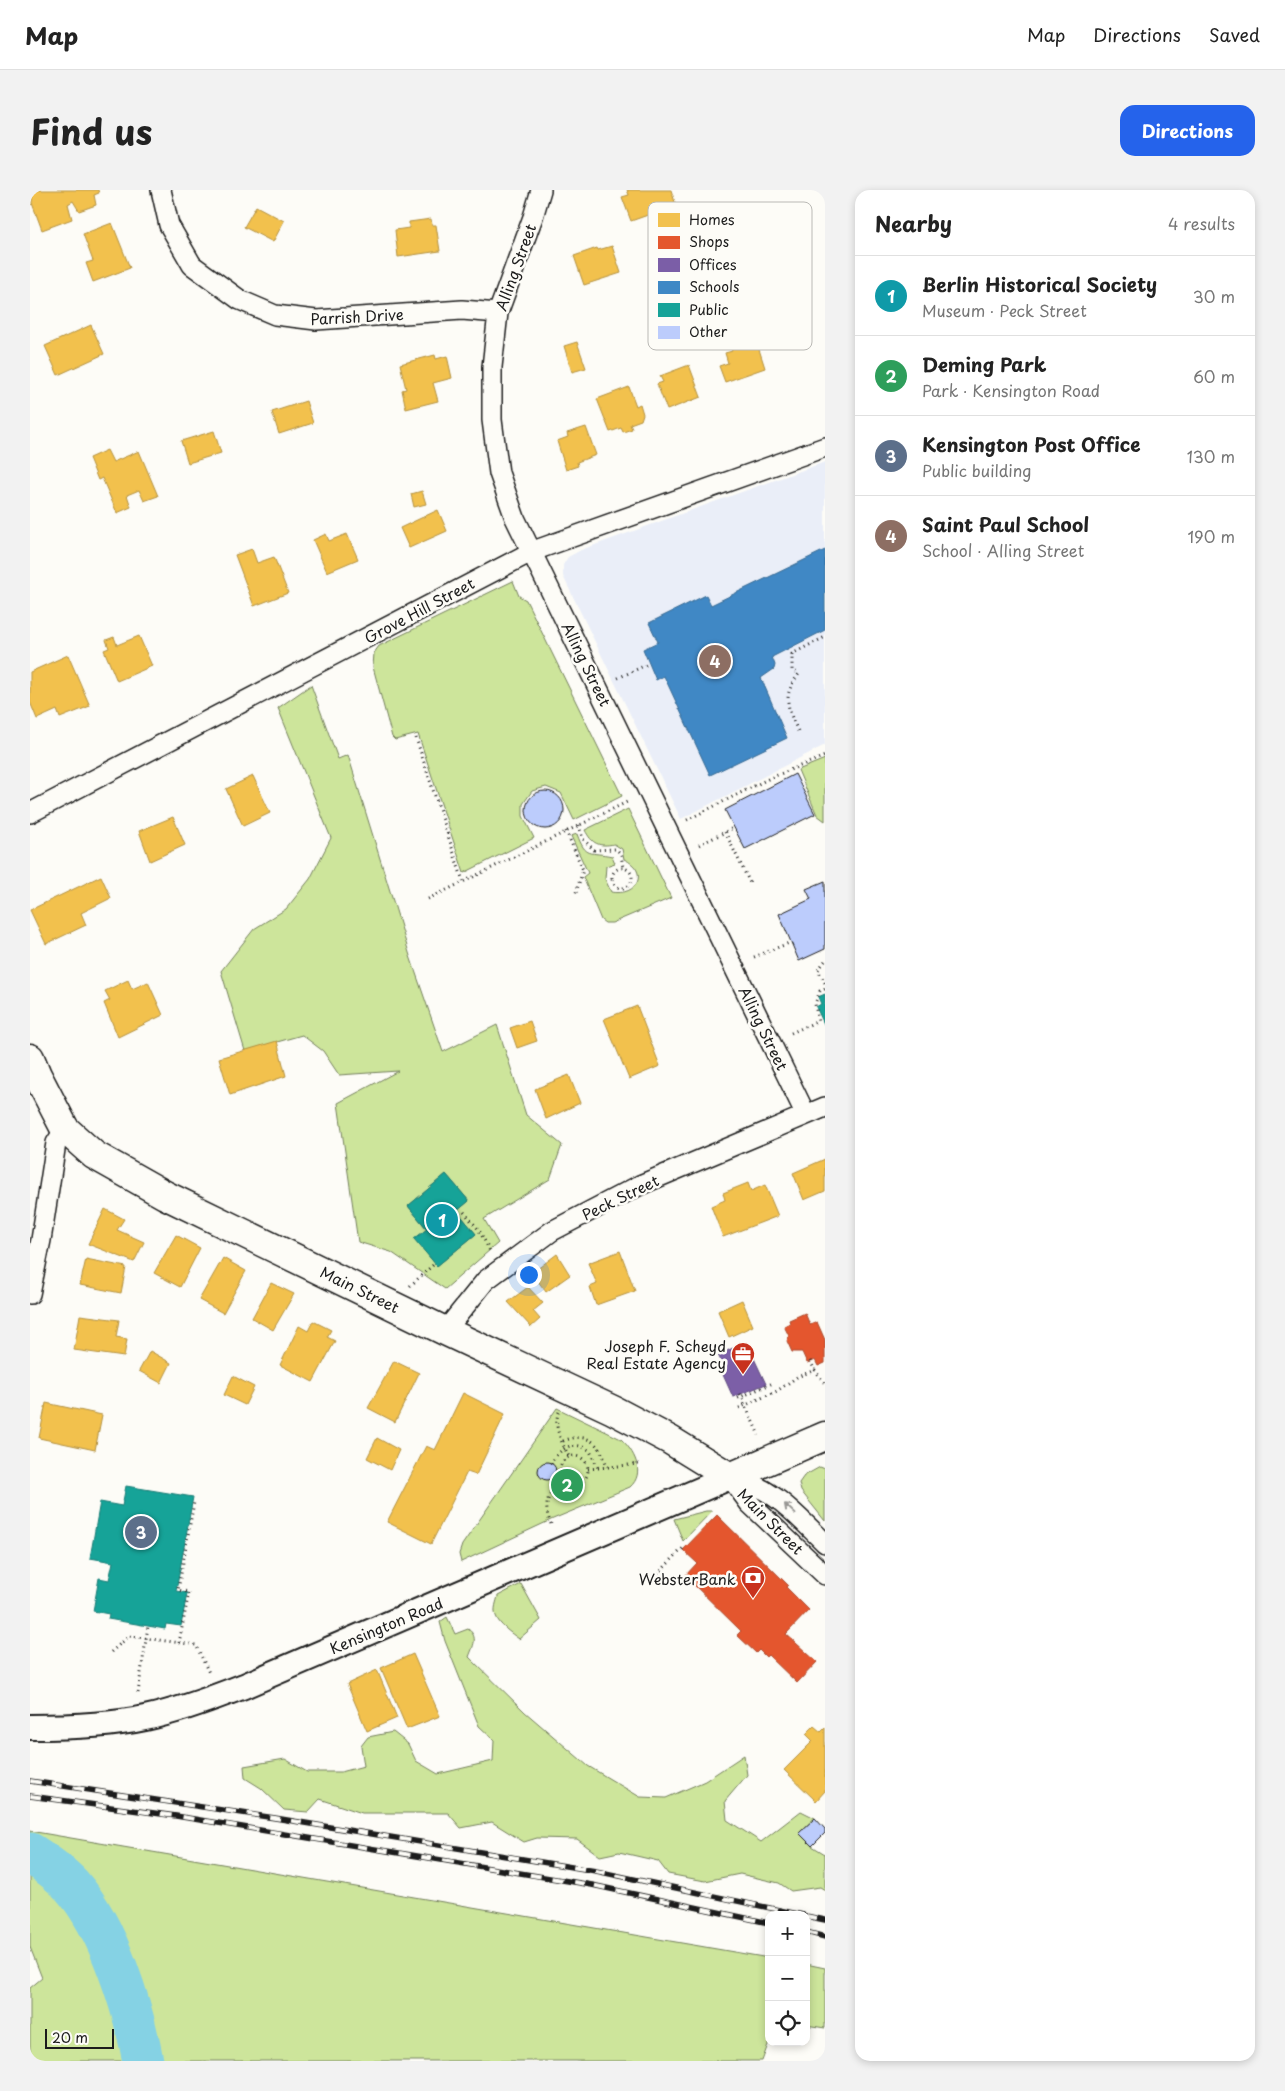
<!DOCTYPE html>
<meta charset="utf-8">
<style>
body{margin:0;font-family:"Playpen Sans",sans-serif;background:#f2f2f2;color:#222}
.controls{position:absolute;right:15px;bottom:15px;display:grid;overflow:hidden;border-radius:10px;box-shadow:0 2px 8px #0003}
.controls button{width:45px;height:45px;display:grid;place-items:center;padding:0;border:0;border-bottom:1px solid #e0e0e0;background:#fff;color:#222;font:25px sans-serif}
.scale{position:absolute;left:15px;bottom:12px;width:69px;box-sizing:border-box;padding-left:5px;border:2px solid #1c1c1c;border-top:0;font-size:14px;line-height:18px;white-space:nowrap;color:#1c1c1c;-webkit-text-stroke:4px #fdfcf7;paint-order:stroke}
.you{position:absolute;left:498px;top:1084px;width:18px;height:18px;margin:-12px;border:4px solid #fff;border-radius:50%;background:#1a73e8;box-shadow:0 0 0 8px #1a73e833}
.badge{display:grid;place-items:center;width:32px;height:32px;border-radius:50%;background:#2563eb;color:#fff;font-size:16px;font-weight:700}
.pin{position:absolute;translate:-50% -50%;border:2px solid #fff;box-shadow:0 1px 5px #0006}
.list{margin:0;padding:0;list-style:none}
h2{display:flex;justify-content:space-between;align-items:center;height:65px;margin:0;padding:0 20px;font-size:21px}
h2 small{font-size:16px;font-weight:400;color:#767676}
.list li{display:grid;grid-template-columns:32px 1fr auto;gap:15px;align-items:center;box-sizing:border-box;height:80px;padding:0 20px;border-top:1px solid #e0e0e0}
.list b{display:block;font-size:19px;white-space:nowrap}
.list p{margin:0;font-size:16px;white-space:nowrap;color:#767676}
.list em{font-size:16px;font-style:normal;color:#767676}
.icon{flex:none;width:28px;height:28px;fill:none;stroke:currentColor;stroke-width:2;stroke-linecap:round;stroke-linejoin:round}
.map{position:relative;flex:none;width:795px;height:1871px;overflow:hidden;border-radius:15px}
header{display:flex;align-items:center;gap:30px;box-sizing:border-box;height:70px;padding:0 25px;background:#fff;border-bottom:1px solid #e0e0e0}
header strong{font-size:24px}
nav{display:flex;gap:28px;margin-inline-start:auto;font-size:18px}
.intro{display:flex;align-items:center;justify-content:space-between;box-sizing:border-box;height:120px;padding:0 30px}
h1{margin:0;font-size:35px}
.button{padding:12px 22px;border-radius:15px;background:#2563eb;color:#fff;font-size:18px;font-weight:700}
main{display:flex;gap:30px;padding:0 30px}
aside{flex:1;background:#fff;border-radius:15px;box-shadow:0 2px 8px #0003}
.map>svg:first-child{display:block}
.built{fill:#eaeef8}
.green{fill:#cde59b;stroke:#74805c;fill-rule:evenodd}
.homes{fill:#f2c14e;stroke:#b2903f}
.shops{fill:#e4572e;stroke:#a84529}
.offices{fill:#7b5ea7;stroke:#5e4a7d}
.schools{fill:#3f88c5;stroke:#346892}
.public{fill:#17a398;stroke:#187a73}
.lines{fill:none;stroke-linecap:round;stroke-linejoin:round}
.river{stroke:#85d2e4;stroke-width:41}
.building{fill:#bcccfc;stroke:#1c1c1c}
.minor-casing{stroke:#1c1c1c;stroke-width:22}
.tertiary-casing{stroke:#1c1c1c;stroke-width:28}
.primary-casing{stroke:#1c1c1c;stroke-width:31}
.path{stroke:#1c1c1c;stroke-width:3;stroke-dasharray:1 4;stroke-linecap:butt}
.minor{stroke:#fdfcf7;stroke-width:19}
.tertiary{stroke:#fdfcf7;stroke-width:24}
.primary{stroke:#fdfcf7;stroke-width:28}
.rail-casing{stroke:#1c1c1c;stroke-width:5.5}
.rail{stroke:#fdfcf7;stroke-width:4;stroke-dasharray:11;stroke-linecap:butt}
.oneway{stroke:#989794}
.labels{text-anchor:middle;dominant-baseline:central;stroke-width:5;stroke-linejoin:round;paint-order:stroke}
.street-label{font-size:15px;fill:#1c1c1c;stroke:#fdfcf7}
.poi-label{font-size:15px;fill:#1c1c1c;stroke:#fdfcf7;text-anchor:end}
.key{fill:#fdfcf7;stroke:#bab9b5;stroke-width:1}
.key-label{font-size:14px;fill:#1c1c1c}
</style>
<header>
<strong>Map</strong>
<nav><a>Map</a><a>Directions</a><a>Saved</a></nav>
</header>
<div class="intro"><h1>Find us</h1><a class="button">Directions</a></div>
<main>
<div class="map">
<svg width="795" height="1871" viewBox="0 0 795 1871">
<rect width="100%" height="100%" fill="#fdfcf7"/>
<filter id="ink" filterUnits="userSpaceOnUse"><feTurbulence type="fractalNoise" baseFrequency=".02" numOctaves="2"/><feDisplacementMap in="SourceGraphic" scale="10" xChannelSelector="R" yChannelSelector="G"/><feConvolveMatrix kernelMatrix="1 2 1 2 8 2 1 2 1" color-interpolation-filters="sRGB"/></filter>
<g filter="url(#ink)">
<path class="built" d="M 795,272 L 795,555 L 651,629 L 533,386 L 533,375 L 538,367 L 551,360 Z"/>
<path class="green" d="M 483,391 L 489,406 L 496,410 L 592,606 L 544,630 L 531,603 L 516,597 L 502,601 L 493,614 L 493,626 L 504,648 L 434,683 L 388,544 L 365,550 L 362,547 L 343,477 L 344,463 L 349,456 Z
M 281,495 L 308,569 L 318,565 L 380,766 L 413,862 L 467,835 L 496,925 L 532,955 L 520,989 L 454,1029 L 468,1053 L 415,1099 L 361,1062 L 328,1052 L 308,913 L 368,881 L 309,885 L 293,861 L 272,845 L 215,861 L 191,781 L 224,739 L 256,719 L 280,689 L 301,648 L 248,518 ZM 416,984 L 439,1011 L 427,1021 L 446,1044 L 407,1076 L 385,1049 L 397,1039 L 378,1016 Z
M 795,569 L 795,631 L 787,625 L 768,580 Z
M 598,619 L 641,708 L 582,733 L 575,733 L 571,730 L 553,687 L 558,683 L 541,646 L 547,644 C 556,669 560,661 582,666 L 585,673 L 576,676 L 575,689 L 581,702 C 608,707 620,681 594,669 L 592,659 L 584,654 C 569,657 562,654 555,640 Z
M 527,1218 L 591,1249 C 604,1261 616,1283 600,1297 L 523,1329 L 431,1372 L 429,1364 L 432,1355 Z
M 790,1277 L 795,1279 L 795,1331 L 771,1301 L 769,1293 L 774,1286 Z
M 676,1321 L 682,1321 L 653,1351 L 644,1329 Z
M 491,1394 L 511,1430 L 489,1449 C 481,1443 469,1435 466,1426 C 463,1420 467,1411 468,1406 Z
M 417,1427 L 425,1444 L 438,1439 C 449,1447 443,1456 439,1467 L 495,1522 L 558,1576 L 610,1607 L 636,1608 L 675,1591 L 714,1565 L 717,1585 L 695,1611 L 697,1630 L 731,1652 L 771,1621 L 785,1628 L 769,1643 L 782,1656 L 795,1664 L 795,1700 L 790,1697 L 761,1701 L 749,1693 L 710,1684 L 675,1691 L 638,1684 L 628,1671 L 589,1662 L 570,1666 L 547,1649 L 507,1648 L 494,1652 L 462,1632 L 431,1638 L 418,1623 L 332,1623 L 290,1609 L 278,1622 L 254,1620 L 231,1598 L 215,1588 L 214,1576 L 255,1569 L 277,1582 L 311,1582 L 334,1576 L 331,1556 L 338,1547 L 363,1542 L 378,1554 L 386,1571 L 408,1584 L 463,1571 L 464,1550 L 449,1536 L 415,1451 L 410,1432 Z
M 0,1641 L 739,1768 L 739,1852 L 732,1871 L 0,1871 L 0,1798 L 12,1788 L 0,1757 Z
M 776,1774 L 795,1778 L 795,1838 L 776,1835 Z"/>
<path class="homes" d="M 3,0 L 68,0 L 69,3 L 64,5 L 66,15 L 49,21 L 43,11 L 38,14 L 42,29 L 12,40 L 2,13 Z
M 597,0 L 641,0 L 646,15 L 601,31 L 592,7 L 599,5 Z
M 226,16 L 254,31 L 243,52 L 214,37 Z
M 401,29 L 402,35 L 406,35 L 410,61 L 368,67 L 365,40 L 379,38 L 379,32 Z
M 82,33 L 100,78 L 63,92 L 56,73 L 63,71 L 53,44 Z
M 582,56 L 591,83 L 554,95 L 544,66 L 567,58 L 568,60 Z
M 61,135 L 74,164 L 28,185 L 15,156 Z
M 711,147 L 713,153 L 722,150 L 727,153 L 735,178 L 695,192 L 689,176 L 698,173 L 695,163 L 702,161 L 698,151 Z
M 547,152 L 556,178 L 542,182 L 534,156 Z
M 405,165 L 406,169 L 417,166 L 422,188 L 403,193 L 408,211 L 376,219 L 372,200 L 376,199 L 370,174 Z
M 659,175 L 671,207 L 637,220 L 627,194 L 633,192 L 630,186 Z
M 599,197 L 606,216 L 610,214 L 613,224 L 611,230 L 600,234 L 602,239 L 593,242 L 591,238 L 580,242 L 567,209 Z
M 276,211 L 283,233 L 249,244 L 242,222 Z
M 556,237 L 566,265 L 547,272 L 548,276 L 536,280 L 527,251 L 538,247 L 537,243 Z
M 184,241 L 191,263 L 158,273 L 151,251 Z
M 77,260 L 83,272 L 109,261 L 128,306 L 114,311 L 109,300 L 97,305 L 101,317 L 87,323 L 72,288 L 68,290 L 59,268 Z
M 392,301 L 396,314 L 384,317 L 381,304 Z
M 408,320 L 417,341 L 379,358 L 370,338 Z
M 296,344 L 299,351 L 317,344 L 328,369 L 297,382 L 283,350 Z
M 222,359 L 227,373 L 244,367 L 258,403 L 224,416 L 205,365 Z
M 109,446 L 122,476 L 87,491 L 74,460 L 79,458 L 76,450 L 84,447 L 87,455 Z
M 38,465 L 60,516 L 30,528 L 27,520 L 7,529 L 0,512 L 0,482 Z
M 223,586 L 240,623 L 213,636 L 196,599 Z
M 143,627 L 155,655 L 120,671 L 109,641 Z
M 71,686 L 81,708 L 51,723 L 56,735 L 16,754 L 0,720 Z
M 98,790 L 102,799 L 118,792 L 133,825 L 88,847 L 74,813 L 80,810 L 75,801 Z
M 607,816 L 630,876 L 599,889 L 574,829 Z
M 500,831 L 507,851 L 487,858 L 480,838 Z
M 247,851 L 256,886 L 200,905 L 189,868 Z
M 539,885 L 550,913 L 516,929 L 505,899 Z
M 795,969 L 795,1001 L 774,1010 L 763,983 Z
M 718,993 L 721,1001 L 735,995 L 748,1026 L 693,1047 L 681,1016 L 695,1010 L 693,1003 Z
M 75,1019 L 94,1029 L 87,1040 L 114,1052 L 104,1072 L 58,1054 Z
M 146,1045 L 170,1058 L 150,1097 L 124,1083 Z
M 590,1061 L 605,1101 L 566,1115 L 560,1097 L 567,1094 L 558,1073 Z
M 527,1064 L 540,1085 L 516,1102 L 502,1083 Z
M 193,1068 L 216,1081 L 193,1123 L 169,1110 Z
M 56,1069 L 96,1077 L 91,1103 L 50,1095 Z
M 241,1093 L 264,1104 L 243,1140 L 222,1128 Z
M 498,1097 L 513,1113 L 503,1121 L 510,1129 L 501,1137 L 478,1112 Z
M 712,1110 L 723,1136 L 699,1147 L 688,1121 Z
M 50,1125 L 89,1130 L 86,1147 L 97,1149 L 94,1167 L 44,1160 Z
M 283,1131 L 301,1140 L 297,1147 L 305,1151 L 283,1192 L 250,1175 L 269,1136 L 278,1141 Z
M 120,1161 L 141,1173 L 131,1193 L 109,1181 Z
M 364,1171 L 389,1183 L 365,1232 L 338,1218 Z
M 203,1186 L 224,1197 L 215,1215 L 194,1205 Z
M 433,1203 L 475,1224 L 446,1285 L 437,1282 L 401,1354 L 357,1332 L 396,1256 L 405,1260 Z
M 16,1213 L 72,1225 L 65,1260 L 9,1248 Z
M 347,1248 L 369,1260 L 360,1280 L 337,1268 Z
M 383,1464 L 410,1526 L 377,1539 L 351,1478 Z
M 347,1480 L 367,1528 L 337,1541 L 317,1494 Z
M 784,1536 L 791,1542 L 795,1538 L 795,1601 L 786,1611 L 754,1580 L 783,1551 L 776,1544 Z"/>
<path class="shops" d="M 775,1123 L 780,1135 L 787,1132 L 795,1150 L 795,1173 L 788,1176 L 785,1170 L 777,1173 L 772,1162 L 762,1162 L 757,1151 L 759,1146 L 754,1136 L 760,1133 L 759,1130 Z
M 687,1325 L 758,1395 L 756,1397 L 779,1420 L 756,1444 L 787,1472 L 767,1493 L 738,1465 L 736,1467 L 729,1460 L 726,1463 L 707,1445 L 711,1441 L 655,1386 L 667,1373 L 653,1360 Z"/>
<path class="offices" d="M 703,1158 L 704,1161 L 711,1158 L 714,1165 L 721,1162 L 736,1194 L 703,1207 L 689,1176 L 693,1175 L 688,1165 Z"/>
<path class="schools" d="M 795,360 L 795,440 L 742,467 L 745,475 L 744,479 L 731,488 L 757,548 L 680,585 L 634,486 L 626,490 L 613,459 L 628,452 L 619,433 L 676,405 L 681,415 Z"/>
<path class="public" d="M 795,804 L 795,836 L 786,817 L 791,814 L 788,807 Z
M 416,984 L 439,1011 L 427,1021 L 446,1044 L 407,1076 L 384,1049 L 397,1039 L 378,1016 Z
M 96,1296 L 163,1307 L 146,1401 L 157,1403 L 151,1436 L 136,1434 L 135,1439 L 78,1429 L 79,1424 L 63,1421 L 69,1388 L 79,1390 L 83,1372 L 60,1368 L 70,1312 L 92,1316 Z"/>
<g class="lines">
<path class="river" d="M 0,1663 C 14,1672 30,1683 42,1696 C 79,1738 103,1817 113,1871"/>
</g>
<path class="building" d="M 765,584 L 785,624 L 715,659 L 695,620 Z
M496 620a19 19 0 1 1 38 0a19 19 0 1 1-38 0Z
M 795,691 L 795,759 L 769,771 L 749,724 L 781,709 L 776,699 Z
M508 1281a9 9 0 1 1 18 0a9 9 0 1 1-18 0Z
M 785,1628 L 795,1639 L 795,1643 L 782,1656 L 769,1643 Z"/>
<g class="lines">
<g class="minor-casing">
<path id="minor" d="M 131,0 L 139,35 L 162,75 L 210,110 L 245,125 L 286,130 L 432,120 L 468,123
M 511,0 L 503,27 L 468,123 L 462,177 L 462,230 L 469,283 L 485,328 L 776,925
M 0,623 L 503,361 L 795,257
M 0,1104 L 11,1050 L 26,953 L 35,939
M 415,1141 L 456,1090 L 522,1041 L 610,995 L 795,917
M 700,1287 L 719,1313 L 795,1385
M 700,1287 C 742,1296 765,1324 795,1353"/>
</g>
<g class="tertiary-casing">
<path id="tertiary" d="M 0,1537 C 38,1537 78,1536 115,1528 C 149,1521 181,1509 214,1496 L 700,1287"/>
</g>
<g class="primary-casing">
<path id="primary" d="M 0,868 L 7,885 L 35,939 L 64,965 L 135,1005 L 415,1141 L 583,1220 L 640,1250 L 700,1287 L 795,1246"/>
</g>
<path class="path" d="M 588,488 L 616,475
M 768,541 C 757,518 752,505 769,484 L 762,480 L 762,464 L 795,447
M 386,548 L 433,691
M 657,630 L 740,588 L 795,566
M 549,635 L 553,649 L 564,660 L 586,659 L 591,664 L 593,677
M 536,641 L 553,680 L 545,706
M 695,642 L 720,693
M 669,655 L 703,638
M582 688a10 10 0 1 1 20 0a10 10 0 1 1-20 0Z
M 398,709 L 597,612
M 724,767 L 759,753
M 795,771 L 788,780 L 795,793
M 761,843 L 788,831 L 785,814 L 790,801 L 795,799
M 434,1022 L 449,1040 L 461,1063
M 380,1096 L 403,1075
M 780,1171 L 785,1180
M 710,1204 L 729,1245
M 708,1208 L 743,1193
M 709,1218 L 747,1201 L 767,1187 L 785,1180 L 795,1194
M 529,1222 C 522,1236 533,1254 539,1267
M 533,1251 C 557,1241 571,1253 577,1277
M530 1280a14 14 0 1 1 28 0a14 14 0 1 1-28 0Z
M 521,1274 C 529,1258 544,1249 560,1261 L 568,1278
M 558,1279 L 609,1274
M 521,1334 C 512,1314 518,1303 534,1289
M 624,1388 L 654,1357
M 149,1453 L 159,1402 L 148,1400 L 164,1312
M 81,1462 L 99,1446 L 166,1455 L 179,1483
M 108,1503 L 118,1436"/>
<use href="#minor" class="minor"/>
<use href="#tertiary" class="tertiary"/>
<use href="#primary" class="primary"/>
<g class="rail-casing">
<path id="rail" d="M 0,1591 L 245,1628 L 566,1681 L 773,1725
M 0,1606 L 146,1626 L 562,1695 L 739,1733
M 776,1726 L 795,1730
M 776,1742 L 795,1747"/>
</g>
<use href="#rail" class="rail"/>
</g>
<defs><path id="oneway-shaft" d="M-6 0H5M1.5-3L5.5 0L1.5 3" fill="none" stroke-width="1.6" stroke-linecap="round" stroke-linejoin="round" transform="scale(1.25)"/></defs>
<use class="oneway" href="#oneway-shaft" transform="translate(760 1319) rotate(-137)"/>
</g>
<defs>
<g id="office-pin" transform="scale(1.25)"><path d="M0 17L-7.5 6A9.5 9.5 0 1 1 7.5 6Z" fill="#c8321e" stroke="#fdfcf7"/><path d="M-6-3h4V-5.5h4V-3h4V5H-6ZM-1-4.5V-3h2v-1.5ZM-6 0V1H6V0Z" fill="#fff"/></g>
<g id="bank-pin" transform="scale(1.25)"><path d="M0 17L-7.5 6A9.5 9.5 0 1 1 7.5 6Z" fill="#c8321e" stroke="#fdfcf7"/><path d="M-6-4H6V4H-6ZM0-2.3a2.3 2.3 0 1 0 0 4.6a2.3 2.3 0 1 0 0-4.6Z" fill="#fff"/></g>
</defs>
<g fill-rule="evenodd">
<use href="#office-pin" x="713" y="1164"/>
<use href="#bank-pin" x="723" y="1388"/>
</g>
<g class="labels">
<g class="street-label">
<text transform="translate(485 77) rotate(-70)">Alling Street</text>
<text transform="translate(327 126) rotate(-3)">Parrish Drive</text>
<text transform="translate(389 420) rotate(-28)">Grove Hill Street</text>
<text transform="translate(557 474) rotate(64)">Alling Street</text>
<text transform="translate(734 838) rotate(64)">Alling Street</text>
<text transform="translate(590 1007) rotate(-26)">Peck Street</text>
<text transform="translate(330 1099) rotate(26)">Main Street</text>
<text transform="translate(741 1331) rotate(45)">Main Street</text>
<text transform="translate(356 1435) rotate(-23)">Kensington Road</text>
</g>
<g class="poi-label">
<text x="696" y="1155">Joseph F. Scheyd<tspan x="696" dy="17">Real Estate Agency</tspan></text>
<text x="706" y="1388">WebsterBank</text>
</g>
</g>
<rect x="618" y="12" width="164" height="148" rx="8" class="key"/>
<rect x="628" y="23" width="22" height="14" fill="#f2c14e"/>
<rect x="628" y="46" width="22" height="13" fill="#e4572e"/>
<rect x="628" y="68" width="22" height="14" fill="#7b5ea7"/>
<rect x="628" y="91" width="22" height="13" fill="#3f88c5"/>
<rect x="628" y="113" width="22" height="14" fill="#17a398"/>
<rect x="628" y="136" width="22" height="13" fill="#bcccfc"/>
<g class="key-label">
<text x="659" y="35">Homes</text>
<text x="659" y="57">Shops</text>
<text x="659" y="80">Offices</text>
<text x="659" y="102">Schools</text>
<text x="659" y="125">Public</text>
<text x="659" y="147">Other</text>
</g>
</svg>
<div class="controls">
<button>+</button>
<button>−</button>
<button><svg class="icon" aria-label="locate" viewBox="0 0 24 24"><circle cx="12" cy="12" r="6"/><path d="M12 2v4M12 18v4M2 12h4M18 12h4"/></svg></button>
</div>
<div class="scale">20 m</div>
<div class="you"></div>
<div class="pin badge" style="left:412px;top:1030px;background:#0f9aa8">1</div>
<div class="pin badge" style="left:537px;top:1295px;background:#2e9e5b">2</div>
<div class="pin badge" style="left:111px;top:1342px;background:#5c6f8a">3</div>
<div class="pin badge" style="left:685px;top:471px;background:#8d6e63">4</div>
</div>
<aside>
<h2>Nearby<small>4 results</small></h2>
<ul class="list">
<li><span class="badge" style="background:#0f9aa8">1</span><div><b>Berlin Historical Society</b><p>Museum · Peck Street</p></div><em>30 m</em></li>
<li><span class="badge" style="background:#2e9e5b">2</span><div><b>Deming Park</b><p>Park · Kensington Road</p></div><em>60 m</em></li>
<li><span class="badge" style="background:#5c6f8a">3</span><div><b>Kensington Post Office</b><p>Public building</p></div><em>130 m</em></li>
<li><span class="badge" style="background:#8d6e63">4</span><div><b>Saint Paul School</b><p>School · Alling Street</p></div><em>190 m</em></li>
</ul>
</aside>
</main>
